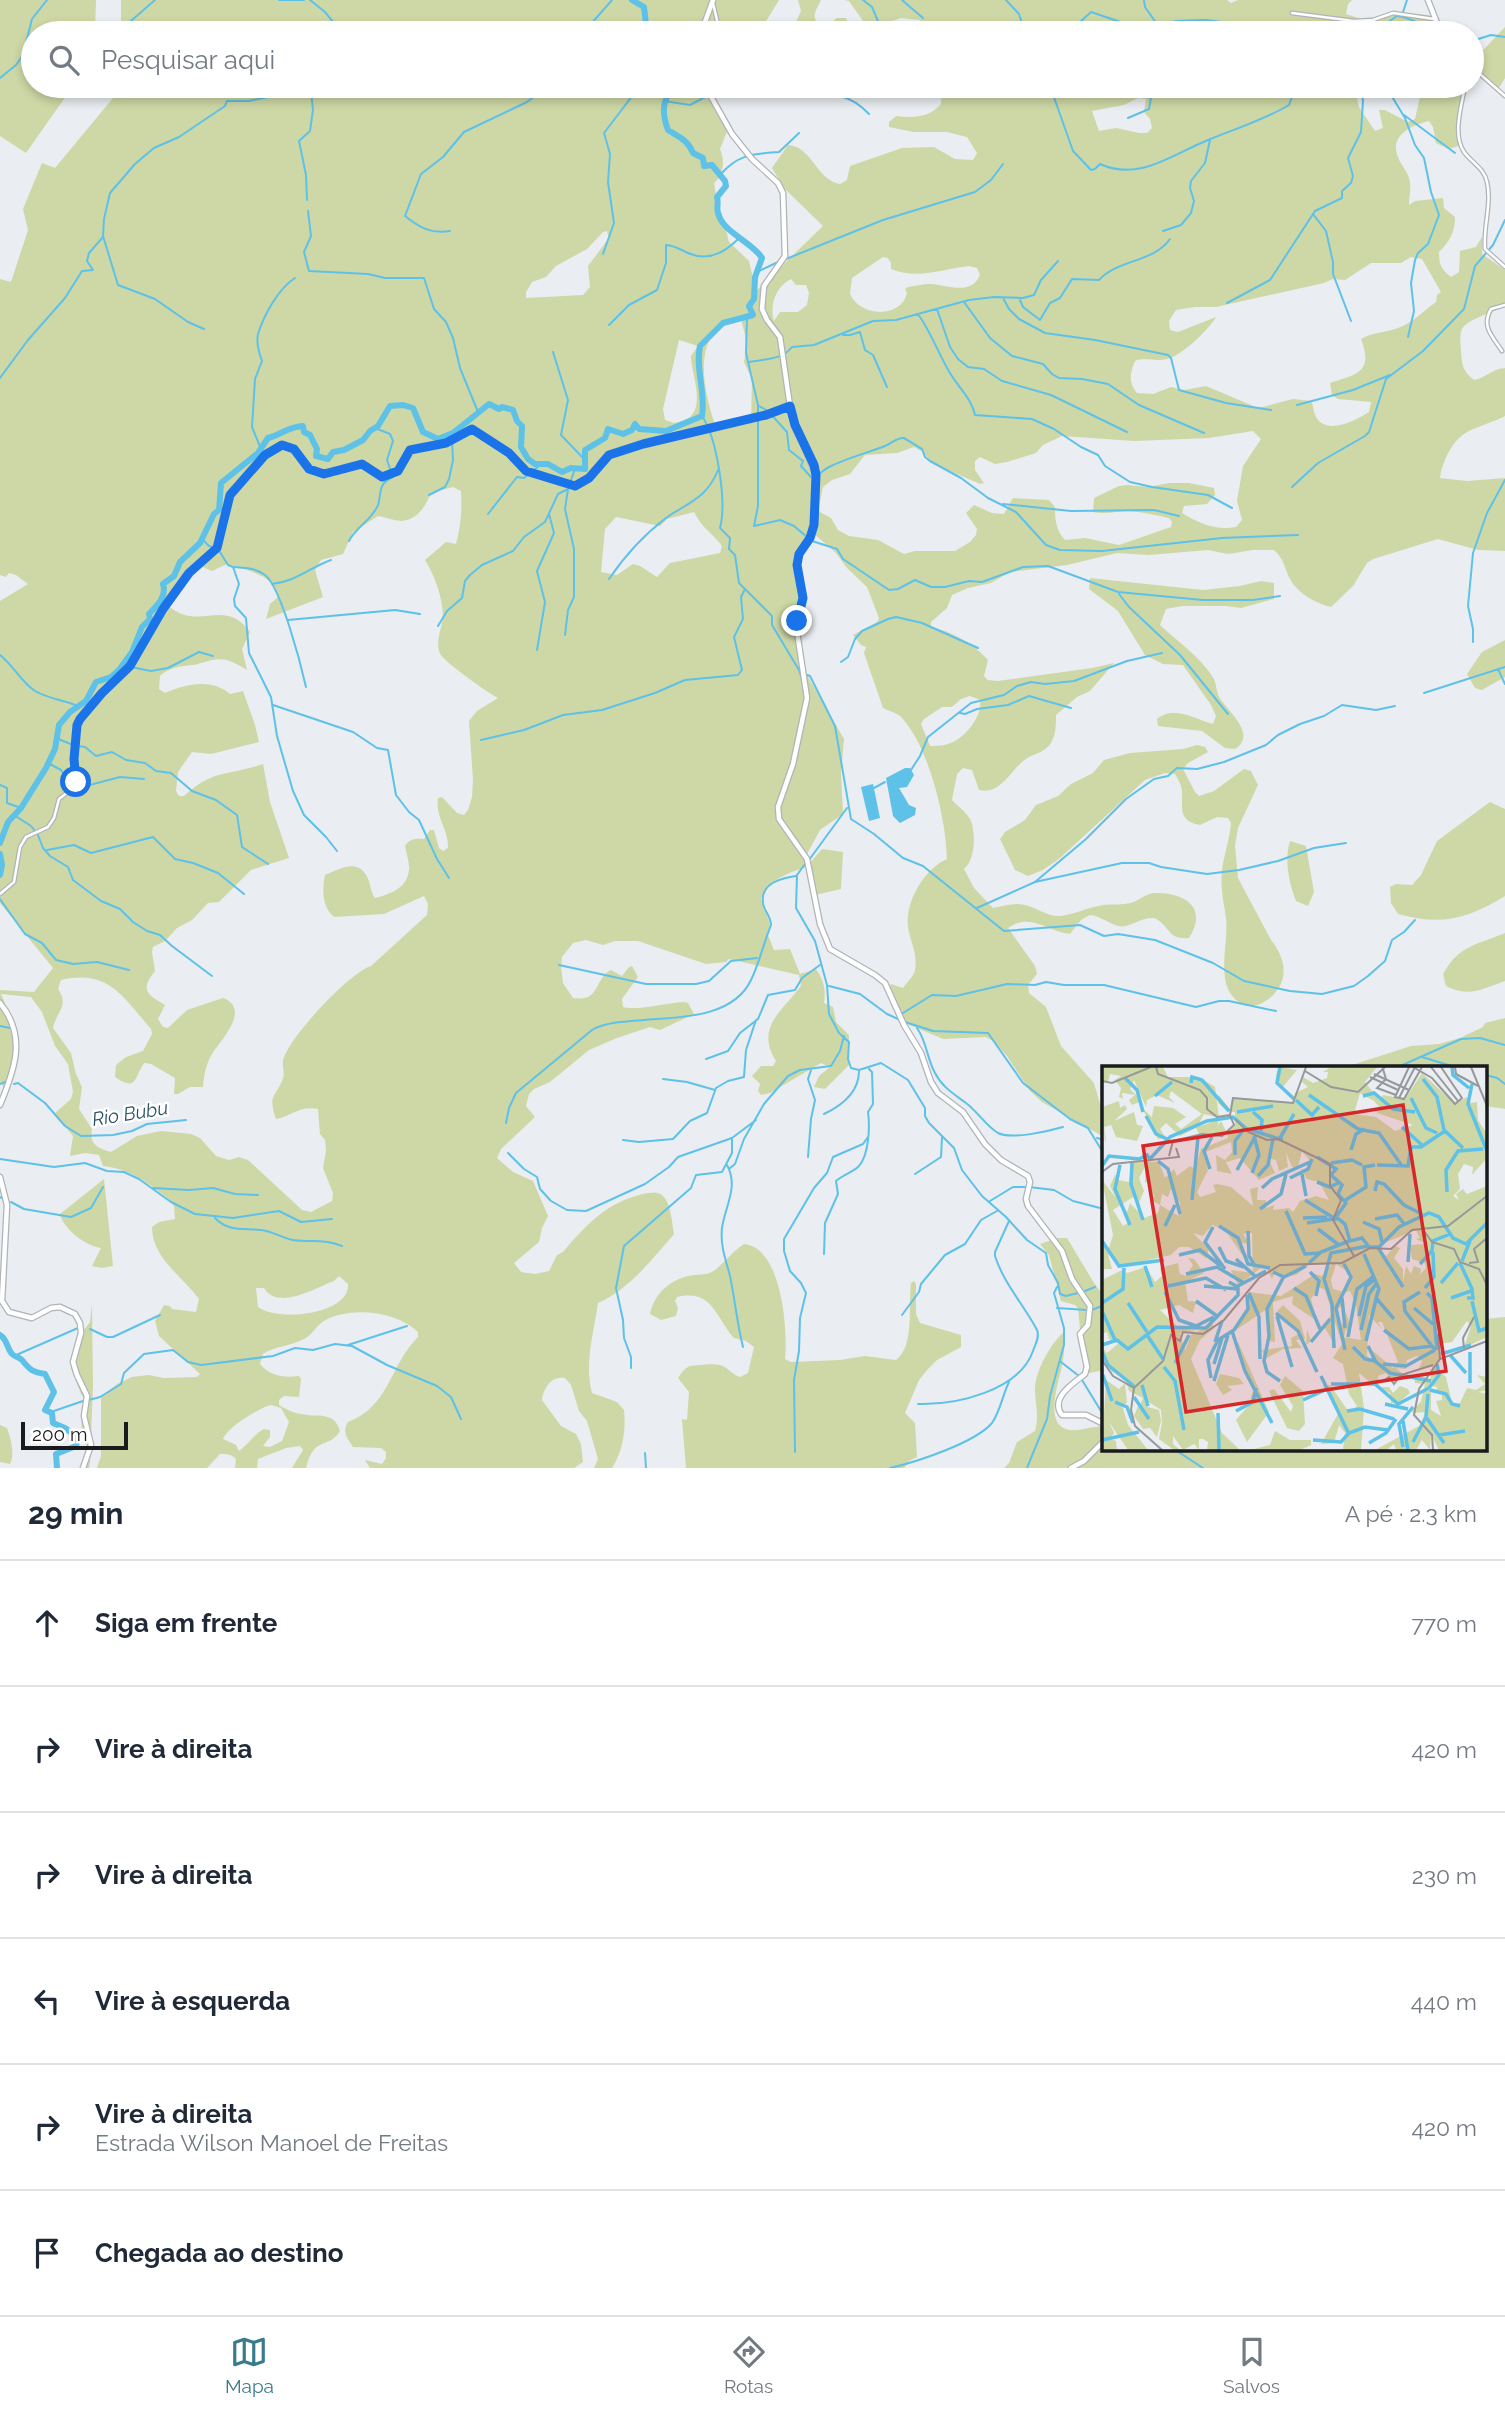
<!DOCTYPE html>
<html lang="pt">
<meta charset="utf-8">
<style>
body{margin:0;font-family:Raleway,sans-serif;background:#f6f6f7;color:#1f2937}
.scale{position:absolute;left:21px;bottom:18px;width:107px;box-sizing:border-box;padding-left:7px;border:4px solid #181a1b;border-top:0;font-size:19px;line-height:24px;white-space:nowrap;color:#181a1b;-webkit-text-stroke:5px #fff;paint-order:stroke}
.stop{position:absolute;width:21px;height:21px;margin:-16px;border:5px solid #1a73e8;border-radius:50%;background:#fff}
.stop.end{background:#1a73e8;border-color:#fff;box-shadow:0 2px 7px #0008}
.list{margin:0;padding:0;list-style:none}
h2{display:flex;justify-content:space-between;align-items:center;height:91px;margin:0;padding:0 28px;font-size:30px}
h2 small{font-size:23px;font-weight:400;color:#747a83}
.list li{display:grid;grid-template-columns:46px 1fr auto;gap:21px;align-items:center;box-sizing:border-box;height:126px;padding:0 28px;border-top:2px solid #e0e1e3}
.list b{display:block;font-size:26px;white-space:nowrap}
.list p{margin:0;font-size:23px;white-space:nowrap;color:#747a83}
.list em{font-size:23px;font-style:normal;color:#747a83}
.icon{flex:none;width:38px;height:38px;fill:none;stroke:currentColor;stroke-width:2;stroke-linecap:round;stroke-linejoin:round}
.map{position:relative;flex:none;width:1505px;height:1468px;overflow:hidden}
.search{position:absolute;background:#fff;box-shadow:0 4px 10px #0003;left:21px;right:21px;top:21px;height:77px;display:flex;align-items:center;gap:18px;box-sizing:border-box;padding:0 24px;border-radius:38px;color:#747a83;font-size:26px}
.sheet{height:847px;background:#fff}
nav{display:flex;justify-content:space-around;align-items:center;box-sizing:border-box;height:98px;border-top:2px solid #e0e1e3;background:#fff;font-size:19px;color:#747a83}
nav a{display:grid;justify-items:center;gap:4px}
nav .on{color:#397b8d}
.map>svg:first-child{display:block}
.green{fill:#ced8a6;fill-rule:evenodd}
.water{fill:#5dc1e8}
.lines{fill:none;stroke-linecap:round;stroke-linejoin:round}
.stream{stroke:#5dc1e8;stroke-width:2}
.river{stroke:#5dc1e8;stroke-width:6}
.street-casing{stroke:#b0b3b8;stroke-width:5}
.secondary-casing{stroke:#b0b3b8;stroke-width:7}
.street{stroke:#fff;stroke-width:2.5}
.secondary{stroke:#fff;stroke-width:4.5}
.route{stroke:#1a73e8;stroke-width:9}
.labels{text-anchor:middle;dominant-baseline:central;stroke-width:5;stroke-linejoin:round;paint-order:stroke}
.water-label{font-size:19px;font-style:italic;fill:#285364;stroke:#fff}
.inset-river{fill:none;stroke:#5dc1e8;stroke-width:3.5}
.inset-road{fill:none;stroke:#96999b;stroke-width:2}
.view{fill:#d62828;fill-opacity:0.15;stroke:#d62828;stroke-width:3.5}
.inset-edge{fill:none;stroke:#181a1b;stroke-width:3.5}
</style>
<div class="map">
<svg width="1505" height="1468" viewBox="0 0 1505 1468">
<rect width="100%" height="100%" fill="#eaedf1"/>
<path class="green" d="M 0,0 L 96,0 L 95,33 L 33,33 L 33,86 L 73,86 L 26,153 L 0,136 Z
M 121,0 L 779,0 L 759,33 L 751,33 L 751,23 L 727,24 L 727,33 L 121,33 Z
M 798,0 L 821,0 C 816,11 810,17 820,25 L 829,24 L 837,18 L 846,18 L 853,33 L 791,33 L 801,11 Z
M 844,0 L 1227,0 L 1231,3 L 1238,0 L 1352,0 L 1348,4 L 1346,14 L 1364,20 L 1376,18 L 1389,12 L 1429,15 L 1442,33 L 1127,33 C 1121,29 1087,22 1081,22 C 1072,23 1066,28 1060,33 L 944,33 L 919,20 L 901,18 L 892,21 L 889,33 L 865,33 L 863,21 L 849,1 Z
M 1505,27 L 1505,78 L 1497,91 L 1472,70 L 1472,62 Z
M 123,86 L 709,86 L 728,129 L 720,149 C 725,160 724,175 714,183 L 718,207 L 722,214 L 729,242 L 749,261 L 756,291 L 823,226 L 784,188 L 772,168 L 788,145 C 813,147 816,180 840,184 L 847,180 L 850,166 L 902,148 L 934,147 L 955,159 L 973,160 L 977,153 L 967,137 L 947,132 L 914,132 L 889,127 L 889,122 L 896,116 C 913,118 929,118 941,104 L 942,88 L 936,86 L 1388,86 L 1365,93 L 1357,99 L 1359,107 L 1375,131 L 1383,128 L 1379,110 L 1385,110 L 1408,122 L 1415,119 L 1421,92 L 1438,88 L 1438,86 L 1464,86 L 1459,114 L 1461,145 L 1449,149 L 1436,143 L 1433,127 L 1429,121 C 1412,125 1389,135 1398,157 C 1401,166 1409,172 1410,183 C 1411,190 1409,198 1409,205 L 1415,201 L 1443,198 L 1444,208 L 1455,217 C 1455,232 1450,241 1439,252 C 1439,265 1441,269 1451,277 L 1459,272 L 1460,251 L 1476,247 L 1482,237 L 1482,254 L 1505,270 L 1505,306 C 1495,312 1467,319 1462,329 C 1459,336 1461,345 1461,351 C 1462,366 1463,371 1474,380 C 1486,378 1494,368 1505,368 L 1505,416 C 1494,422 1472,428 1464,434 C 1451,443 1442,463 1440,478 L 1467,481 L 1505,478 L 1505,551 L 1478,550 L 1438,539 L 1373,559 L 1367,563 L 1353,586 L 1331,607 C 1317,604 1297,593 1290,579 C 1284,568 1285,560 1274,550 L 1253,550 L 1228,554 L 1208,550 L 1149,555 L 1117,553 L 1067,565 L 1010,572 L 991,583 L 968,588 L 952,595 L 947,608 L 931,622 L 931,627 C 951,631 974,644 988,660 L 984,676 L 988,680 L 998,681 L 1092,668 L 1114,663 L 1090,691 L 1077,697 L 1056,715 C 1056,725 1056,734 1051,743 C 1044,754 1032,753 1023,761 C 1010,772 1000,795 979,790 L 972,770 L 963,768 L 957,774 L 952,800 C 958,807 967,812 971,821 C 976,835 975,860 964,869 L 974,888 L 993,908 C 1004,906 1014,902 1025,905 C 1038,908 1047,917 1061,916 C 1075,914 1089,907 1104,905 C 1112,904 1122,905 1131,903 C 1140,900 1146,893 1156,893 C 1186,893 1208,908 1189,938 C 1169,940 1171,929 1158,920 C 1150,914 1135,924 1126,926 C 1114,929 1103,916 1090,915 L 1081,920 L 1070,934 C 1046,931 1031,912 1008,928 L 1035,966 L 1037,974 L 1028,985 L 1029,993 L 1046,1007 L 1061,1046 L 1094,1083 L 1104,1118 L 1104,1137 L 1042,1102 L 1030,1091 L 1007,1056 L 993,1041 L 986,1037 L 943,1039 L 898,1020 L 889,989 L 891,984 L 903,988 C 907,982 914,976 915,970 C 918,954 910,941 908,927 C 905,902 924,869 947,859 C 946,820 930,749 902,718 C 898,713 889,711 883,708 L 864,653 L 866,647 L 861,645 L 853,635 L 877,622 L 879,618 L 867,587 L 847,568 L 836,553 L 812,532 L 801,559 L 806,607 L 797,624 L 800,663 L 844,739 L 841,773 L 843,814 L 820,830 L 807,854 L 809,864 L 822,849 L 843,852 L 841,889 L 815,895 L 807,867 C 787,873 770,879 761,899 L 770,924 L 767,933 L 774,950 L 790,949 L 800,974 L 816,969 C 824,981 826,989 824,1003 L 833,1007 L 836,1022 L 849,1035 L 849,1065 L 825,1089 L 814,1087 L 819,1076 L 830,1067 L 821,1063 L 770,1093 L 761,1095 L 758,1091 L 760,1084 L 752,1076 L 761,1066 L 773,1066 L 776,1061 C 755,1028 782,1011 801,986 L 799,975 L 729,959 L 726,962 L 706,964 L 638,941 L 615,941 L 603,945 L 586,940 L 573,943 L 562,957 L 561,966 L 563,983 L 573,998 C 601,1002 593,980 611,970 L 622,976 L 629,967 L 632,966 L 638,977 L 622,999 L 623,1007 C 636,1011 667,1003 683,1002 L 688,1003 L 694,1014 L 660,1030 L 650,1027 L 617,1038 L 589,1050 L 550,1082 L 534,1089 L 529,1094 L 526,1106 L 535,1117 L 501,1149 L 497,1158 L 513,1172 L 533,1181 L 548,1216 L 542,1228 L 539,1242 L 514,1263 L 521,1272 L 535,1274 L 549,1271 L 557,1255 L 563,1252 C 586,1225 607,1202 643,1194 C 650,1193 658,1190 664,1197 C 671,1205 672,1223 674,1234 C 653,1258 629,1290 598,1303 C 594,1332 584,1364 592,1393 L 617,1402 L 624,1410 C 626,1430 623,1451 612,1468 L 594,1468 L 598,1459 L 587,1421 L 579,1411 L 571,1385 L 565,1378 C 551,1376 544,1387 542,1400 L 561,1426 L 576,1434 L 581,1444 L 583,1462 L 574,1468 L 370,1468 L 365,1460 L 382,1464 L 386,1458 L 386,1452 L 381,1448 L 353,1447 C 347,1438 342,1432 348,1422 C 390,1406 389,1366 418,1337 L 418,1332 C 396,1311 350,1306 324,1321 C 316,1326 312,1335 304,1339 C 291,1346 275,1346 263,1354 L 260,1364 C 270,1376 283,1378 299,1376 L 301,1379 L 299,1397 L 284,1396 L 279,1400 L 279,1405 C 286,1409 293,1413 301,1414 C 317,1418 334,1410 340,1431 C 328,1450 314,1435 306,1468 L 292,1468 L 303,1450 L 300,1446 L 286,1448 L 258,1459 L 257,1468 L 235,1468 L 236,1459 C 231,1454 227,1454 220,1454 L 207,1468 L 97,1468 L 101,1456 L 101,1397 L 117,1384 L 132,1377 L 149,1375 L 164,1378 L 197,1377 L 200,1374 L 159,1336 L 155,1321 L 164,1305 L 170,1306 L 172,1309 L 196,1312 L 199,1299 C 182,1276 152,1258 152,1227 L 159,1222 L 175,1219 L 174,1206 L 170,1200 C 148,1183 131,1169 103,1166 L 99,1155 L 85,1153 L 70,1156 L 73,1136 L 54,1114 L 71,1099 L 73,1092 L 68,1064 L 55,1046 L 42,1012 L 31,997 L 1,994 C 19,1037 27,1047 6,1091 L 0,1082 L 0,990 L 34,992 L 53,968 L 0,903 L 0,601 L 28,584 L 16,575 L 9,573 L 6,577 L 0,575 L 0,279 L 11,282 L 28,230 L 23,209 L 42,163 L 55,168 ZM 1138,98 L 1146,99 L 1144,112 L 1150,119 L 1152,128 L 1147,133 L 1139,133 L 1116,128 L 1099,131 L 1092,111 L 1124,105 ZM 607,231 L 609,238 L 588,266 L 590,287 L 583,295 L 526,298 L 526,292 L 532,282 L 546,277 L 556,266 L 587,249 L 603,232 ZM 883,257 L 888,258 L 891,263 L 891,269 C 918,280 942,269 969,266 L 977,268 L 980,275 C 971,296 948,285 930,284 C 922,284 915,286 908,287 L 905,289 L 907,293 C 901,319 860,317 850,294 L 852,278 ZM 1411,257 L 1422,259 L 1441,292 L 1437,295 L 1436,302 C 1423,311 1413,323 1398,328 C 1385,333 1373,332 1361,339 C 1374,373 1356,374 1330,383 L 1332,395 L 1338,399 L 1371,402 L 1369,412 C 1356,420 1327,436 1316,417 C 1313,412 1314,406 1311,401 L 1293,399 L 1258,408 L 1206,386 L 1184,390 L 1171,387 L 1153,394 L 1137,393 C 1128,381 1130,374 1135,361 C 1145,357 1156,362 1167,359 C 1182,356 1209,329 1216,317 L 1178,332 L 1170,330 L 1169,321 L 1176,310 L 1195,307 L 1216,307 L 1324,283 L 1333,279 L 1345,280 L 1371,263 L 1401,263 ZM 791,279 L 796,285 L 806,285 L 809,293 L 807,305 L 798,312 L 780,312 L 774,321 C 769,306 776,286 791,279 ZM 740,315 L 747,343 L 744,362 L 752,379 L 751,421 L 716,428 C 703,389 689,332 740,315 ZM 679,340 L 698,346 L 691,356 C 691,373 705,403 690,417 C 686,420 679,422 674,423 L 665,420 L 663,409 ZM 1253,431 L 1261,439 L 1243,466 L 1237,501 L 1242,520 L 1236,527 C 1216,531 1198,523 1182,513 L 1184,506 L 1207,504 L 1215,495 L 1214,488 L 1189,483 L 1169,483 L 1148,487 L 1127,485 L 1119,486 L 1094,498 L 1093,512 C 1106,515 1116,511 1128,511 C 1142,512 1155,515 1169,518 L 1172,522 L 1171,527 L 1119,545 L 1085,538 L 1065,540 C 1056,530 1055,520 1055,507 L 1049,500 L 1013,498 L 1004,514 L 992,513 L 974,505 L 966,513 L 977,529 L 976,535 L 970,542 L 955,551 L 915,551 L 904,554 L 878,540 L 849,536 L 838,530 L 831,518 L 818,511 L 823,487 L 832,480 L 850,474 L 865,455 L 897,453 L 914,447 L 923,452 L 932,463 L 980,484 L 984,483 L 975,470 L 975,461 L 980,457 L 995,464 L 1007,462 L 1036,453 L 1043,445 L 1062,436 L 1134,441 L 1209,438 ZM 453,487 L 461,491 C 462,511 461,525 456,544 L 446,542 L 425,560 C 435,576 443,599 443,617 C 442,628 434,645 441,655 C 446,663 488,693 498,698 L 477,711 L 469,721 L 473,780 L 472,797 L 468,810 L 464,815 L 457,813 L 442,797 L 438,798 C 435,818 449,830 448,848 L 443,851 L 439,848 L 434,830 L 430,830 L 424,839 C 416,838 409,839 405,846 C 406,854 410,862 409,870 C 407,888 391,894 375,898 C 371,892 371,888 369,881 C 360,857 342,868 325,875 C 322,890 322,907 334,917 L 384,914 L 424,896 L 428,904 L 427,915 L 371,966 C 350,972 287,1039 283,1061 C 282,1066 285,1073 283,1078 C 277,1097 267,1093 276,1119 C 292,1116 300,1105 318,1109 L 320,1134 L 325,1140 L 326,1151 L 323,1168 L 333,1193 L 332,1201 L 311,1212 L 302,1210 L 248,1160 L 239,1157 L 229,1160 L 216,1156 L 200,1138 L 191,1134 L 161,1131 L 137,1136 L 111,1152 C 97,1148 89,1144 92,1129 L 79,1109 L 82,1087 L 76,1074 L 71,1053 L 53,1028 C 56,1012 70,1006 58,989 L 61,980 C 109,969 123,997 151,1029 L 152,1034 L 143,1051 L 126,1057 L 116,1065 L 115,1077 C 137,1092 134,1078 144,1063 L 151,1064 L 175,1078 L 174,1094 L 178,1094 L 190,1087 L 203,1087 C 204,1075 206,1064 212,1054 C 220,1041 252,1009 223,998 L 187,1010 L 168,1028 L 163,1027 L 158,1019 L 165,1005 C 148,995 139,991 155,971 L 152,952 L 153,947 L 165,941 L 177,928 L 192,920 L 208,903 L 219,902 L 251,870 L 289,858 L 270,802 L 263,764 C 228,776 213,769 184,796 L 179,796 L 176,791 L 178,772 L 192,752 L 211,754 L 259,742 L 255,725 L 243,691 L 230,694 C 212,678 185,684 165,693 L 159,689 L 160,676 C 172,665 184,667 198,664 C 221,657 225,657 247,670 L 242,649 L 250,632 C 223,595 199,635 165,603 L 195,564 L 212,571 L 227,564 C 246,570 276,575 278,597 L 270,604 L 266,619 L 323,597 L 315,570 L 321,560 L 343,554 L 353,532 L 378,516 C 385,517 395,521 402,521 C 418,519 425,507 431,493 ZM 694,512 C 704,531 711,531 722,546 L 720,553 L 670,563 L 657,577 L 640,566 L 633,564 L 617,575 L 601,572 L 605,529 L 616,517 L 660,526 L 667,519 ZM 970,696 L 980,700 C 983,716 964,740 948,744 C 942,746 935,746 930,746 L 921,724 L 924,719 L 942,707 L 952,707 L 961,699 ZM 339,1276 L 348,1284 C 350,1315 277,1322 258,1307 L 256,1288 L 264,1288 C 278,1311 315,1288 334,1281 ZM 271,1405 L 281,1408 L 289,1422 L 282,1441 L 270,1447 L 263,1446 L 270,1437 L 270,1430 L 264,1429 C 253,1435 249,1444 239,1451 L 236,1445 L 223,1439 C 228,1427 259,1408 271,1405 Z
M 1090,578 L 1203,590 L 1240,586 L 1261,581 L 1274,583 L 1274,599 L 1241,608 L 1226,606 L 1182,606 L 1166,609 L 1160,625 C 1178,642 1201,657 1214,679 C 1217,686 1216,693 1221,700 C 1230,713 1257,735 1235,749 L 1225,748 L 1202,731 L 1158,726 L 1157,719 C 1174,705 1195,719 1213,724 L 1216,716 L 1211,705 L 1183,665 L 1163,664 L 1145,655 L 1118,611 L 1089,589 Z
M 1505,640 L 1505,677 L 1482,690 L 1475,688 L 1467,674 L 1482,652 Z
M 1197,745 L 1205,747 L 1208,752 L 1188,763 L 1183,769 L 1195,792 L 1199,796 L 1214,791 L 1244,769 L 1251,771 L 1258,785 L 1238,828 L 1235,846 L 1238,878 L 1271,940 C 1290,963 1288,989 1262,1003 C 1256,1006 1249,1007 1242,1004 C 1232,999 1226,988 1225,978 C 1222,958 1228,938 1226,918 C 1224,902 1220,888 1222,870 C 1224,854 1230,839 1231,823 L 1228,818 L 1217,817 L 1200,825 C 1177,821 1183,807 1182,790 C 1181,784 1178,779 1175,774 L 1165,773 L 1145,780 L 1060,858 L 1043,870 L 1028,876 L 1015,870 L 1000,839 L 1005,832 L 1025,820 L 1036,805 L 1058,796 L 1071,784 L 1093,773 L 1104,760 L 1130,753 L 1183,749 Z
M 1490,802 L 1505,809 L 1505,896 C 1468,919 1441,926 1398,914 L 1391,903 L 1390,887 L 1396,884 L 1412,885 L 1421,875 L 1437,841 Z
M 1290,841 L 1306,846 L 1314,892 L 1308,906 L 1296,901 C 1289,883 1284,860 1290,841 Z
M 1505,933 L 1505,981 C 1481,989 1471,998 1446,986 L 1443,974 C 1459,945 1477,945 1505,933 Z
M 1505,1018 L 1505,1109 L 1486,1106 L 1486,1067 L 1346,1067 L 1411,1046 L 1439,1044 L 1460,1038 L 1483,1027 L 1485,1023 Z
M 104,1179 L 113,1266 L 102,1268 L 92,1266 L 101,1248 C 86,1246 64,1230 60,1214 Z
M 1058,1238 L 1067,1238 L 1094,1283 L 1104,1296 L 1104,1370 L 1089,1373 L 1084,1370 L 1078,1308 L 1075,1305 L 1061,1301 L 1049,1255 L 1040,1244 Z
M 744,1244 C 782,1247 788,1331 785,1359 L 791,1362 L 840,1360 L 865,1356 L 896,1360 C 915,1346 908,1305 911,1283 L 914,1281 L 916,1284 L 916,1314 L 920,1323 L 961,1335 L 961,1347 L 937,1360 L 928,1369 L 919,1380 L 905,1413 L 915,1423 L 917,1457 L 909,1461 L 904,1468 L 686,1468 L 682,1419 L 687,1420 L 689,1392 L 678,1378 C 681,1374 684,1368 690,1366 C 697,1365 714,1363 720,1365 C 728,1367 732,1375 740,1377 L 748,1373 L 754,1347 L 746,1341 L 734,1338 C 715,1317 713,1289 677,1297 L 675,1301 L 678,1308 L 676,1316 L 661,1320 L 650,1314 C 654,1295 668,1281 688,1276 C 697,1274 707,1276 715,1270 C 726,1261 732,1252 744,1244 Z
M 92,1304 L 93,1386 L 90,1463 L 89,1468 L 80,1468 L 87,1447 L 82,1433 L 81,1416 L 86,1400 L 81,1394 L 71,1368 L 77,1339 L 90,1322 Z
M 1505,1317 L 1505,1468 L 1004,1468 L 1009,1463 L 1017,1442 L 1035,1431 C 1039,1417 1036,1406 1035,1392 C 1034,1373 1050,1344 1064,1332 C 1065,1343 1064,1355 1062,1366 C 1059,1381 1042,1428 1071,1430 C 1081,1431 1094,1426 1104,1426 L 1104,1449 L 1486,1449 L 1486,1319 Z
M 0,1425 L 7,1428 C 11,1438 15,1455 10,1464 L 0,1462 Z"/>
<path class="water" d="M 905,768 L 910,768 L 914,775 L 907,787 L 899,788 L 909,805 L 916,808 L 915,815 L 900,823 L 893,816 L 886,778 Z
M 873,784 L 880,818 L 869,821 L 861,787 Z"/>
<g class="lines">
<path class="stream" d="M 279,0 L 304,0
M 310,0 L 325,12 L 342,33
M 863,0 L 872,7 L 883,33
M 902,0 L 923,18
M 1006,0 L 1019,14 L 1025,33
M 1144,0 L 1145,7 L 1159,27
M 1402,15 L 1407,0
M 124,27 L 155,0
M 1381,32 L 1381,27 L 1397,16 C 1410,17 1424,28 1438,25
M 583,33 L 612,0
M 1059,33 L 1080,22 L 1091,12 L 1147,31 L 1152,31 L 1176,21 L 1206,20 L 1245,25 L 1298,22 L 1309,28 L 1318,29 L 1328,24 L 1380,32
M 1214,33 L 1237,24
M 1472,41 L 1491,35 L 1505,37
M 0,78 L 16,65 L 23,55 L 32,19 L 47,0
M 778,86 L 784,94 L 789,96 C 824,99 841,85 869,114
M 1050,86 L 1073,151 L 1091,170 L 1095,169 L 1100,164 C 1139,182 1173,154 1208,140 C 1235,129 1264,120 1289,105 L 1296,86
M 1392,86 L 1391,95 L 1405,118 L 1415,145 L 1424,158 L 1431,192 L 1439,215 L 1428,244 L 1418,253 L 1415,260 L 1411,283 L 1414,311 L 1408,337
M 1106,87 L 1108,86
M 664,101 L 690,105 L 713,93 L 716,86
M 1404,115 L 1455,153
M 1128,118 L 1149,109 L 1152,92 L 1156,86
M 720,175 C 738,154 753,154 779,152 L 799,133
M 307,200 L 306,175 L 299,141 L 310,131 L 313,110 L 311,92 L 322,86
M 308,211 L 311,236 L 304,252 L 309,271 L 368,274 L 385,278 L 424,278 L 434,309 L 446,322 L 453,338 L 460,368 L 478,412
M 1313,214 L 1326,231 L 1333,262 L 1333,274 L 1351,321
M 450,231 C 431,234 420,228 405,216 L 421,174 L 443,157 L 464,132 L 527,102 L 548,86
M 1163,231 L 1181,225 L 1191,213 L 1194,201 L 1190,188 L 1191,181 L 1205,163 L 1210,140
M 603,254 L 614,223 L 608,182 L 610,154 L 604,133 L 633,95 L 667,95
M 786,259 L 883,220 L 975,192 L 991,180 L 1003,164
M 757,272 L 778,262
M 1003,298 L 1009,309 L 1019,319 L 1045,333 L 1095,340 L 1168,355 L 1171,358 L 1179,390 L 1226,403 L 1271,410
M 1020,300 L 1023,307 L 1040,320 L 1050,303 L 1060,298 L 1072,279 L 1099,280 C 1118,259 1153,263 1170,239
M 964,302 L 990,338 L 1012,356 L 1043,364 L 1052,374 L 1059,378 L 1082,379 L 1108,384 L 1139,405 L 1204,433
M 1227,303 L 1270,280 L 1315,211 L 1342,198 L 1342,191 L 1351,183 L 1353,176 L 1348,158 L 1361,132 L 1363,101 L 1360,86
M 937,309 L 950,347 L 958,359 L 968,367 L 984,369 L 1002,381 L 1051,395 L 1127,432
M 918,314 C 931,332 938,353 950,373 C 958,387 972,399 975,415 L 1032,419 L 1054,429 L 1081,447 L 1098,455 L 1105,466 L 1130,482 L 1152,487 L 1208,495 L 1232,508
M 747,317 L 746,353 L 758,405 L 758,506 L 754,526 L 780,520 L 794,526 L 807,537
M 609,325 L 629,305 L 657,290 L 666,263 L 666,245 C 676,246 679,249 688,253 C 708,262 726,252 740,237
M 204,329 L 188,322 L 155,299 L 118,285 L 103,236 L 104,219 L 110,193 L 135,164 L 154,148 L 179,137 L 225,106 L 227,101 L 249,101 L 296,91 L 301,86
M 843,335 L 850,335 L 860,332 L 865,350 L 873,355 L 887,387
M 553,352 L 568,400 L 561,435 L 584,459
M 749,362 C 765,359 782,360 792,347 L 814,345 L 873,321 L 896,320 L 969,300 L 994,297 L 1023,298 L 1034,295 L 1041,280 L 1058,261
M 0,378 L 28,340 L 65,298 L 82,271 L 93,270 L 87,261 L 89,253 L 103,237
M 1297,405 L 1353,390 L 1390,375
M 759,406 L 768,411 L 787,432 L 789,450 L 803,461 L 801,466 L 811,477 C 820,476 821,471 829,467 C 847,458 867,453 885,446 C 891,444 897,437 904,438 C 906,439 918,447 922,449 L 925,457 L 930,461 L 961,478 L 988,498 L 1016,512 L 1046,545 L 1060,550 L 1102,551 L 1222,538 L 1298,535
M 702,416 C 717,438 727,502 720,528 L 730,538 L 729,549 L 735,555 L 739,583 L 772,616 L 772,625 L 799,670 L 801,676
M 261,449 L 252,427 L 255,379 L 262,361 C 259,353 256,343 258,334 C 264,315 278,289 295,278
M 570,483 L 575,469
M 1292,487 L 1318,463 L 1365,436 L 1369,432 L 1386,379 L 1423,351 L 1464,309 L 1475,266 L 1493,245 L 1505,220
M 429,495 L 445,487 L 449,479 L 453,460 L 452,442 L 444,437
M 1003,504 L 1071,511 L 1154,510 L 1179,516
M 488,514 L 517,477 L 524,478 L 540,465
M 202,539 L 209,546 L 215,548
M 349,541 C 356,527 372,520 378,505 C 382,493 377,484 393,477 L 387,460 L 393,441 L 390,434 L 375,428
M 812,541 L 837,549 L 843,559 L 889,590 L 898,589 L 915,580 L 931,587 L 945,587 L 969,581 L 982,582 L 1023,567 L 1048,566 L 1118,592 L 1203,600 L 1253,600 L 1280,596
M 218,549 L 228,565 L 233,567 L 239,584 L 234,599 L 235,606 L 246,618 L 249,653 L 271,697 L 277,736 L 293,791 L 304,815 L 326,837 L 337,851
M 234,567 C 247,568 255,568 265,575 C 281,587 301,665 306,687
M 609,579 C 624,557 645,534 666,518 C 689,502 707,498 718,470
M 272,584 C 295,582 311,567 331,560
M 1119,594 L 1129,607 L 1180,655 L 1228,714
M 288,620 L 395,610 L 420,614
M 438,626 L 447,611 L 462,598 L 465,581 L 470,575 L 482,565 L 513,551 L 524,537 L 545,522 L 558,494 L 568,489
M 565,635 L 568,610 L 574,597 L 574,549 L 565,509 L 568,489
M 1473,642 L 1473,629 L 1468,606 L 1473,553 L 1487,513 L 1505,480
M 537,650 L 545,602 L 537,571 L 554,533 L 549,514
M 0,655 C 14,666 21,682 35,691 C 49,699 64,700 78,706
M 841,662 L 848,657 L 855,639 L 862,631 L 888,619 L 896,617 L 922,623 L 978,648
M 124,663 L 127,665
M 131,667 L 151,671 L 168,668 L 199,652 L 213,656
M 1498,669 L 1505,684
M 807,675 L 810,676 L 835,726 L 851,819 L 874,834 L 903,858 L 923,866 L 1004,931 L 1080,925 L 1104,936 L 1118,934 L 1155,940 L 1213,963 L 1244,981 L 1290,991 L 1322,994 L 1354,986 L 1368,976 L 1385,961 L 1392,940 L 1404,932 L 1415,920
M 1424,693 L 1505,667
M 273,705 L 353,732 L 377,748 L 388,750 L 396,795 L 409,812 L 419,820 L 437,859 L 449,878
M 960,713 L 965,714 L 977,709 L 1008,705 L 1029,696 L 1071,708
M 56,738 L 73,745
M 481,740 L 524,730 L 563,715 L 602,710 L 655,693 L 685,680 L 738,675 L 742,670 L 734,637 L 743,619 L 741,597 L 745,589
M 78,746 L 85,747 L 96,756 L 112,752 L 126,760 L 145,763 L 156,771 L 171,773 L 192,791 L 216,800 L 237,815 L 242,847 L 268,864
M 48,763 L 61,770 L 67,779 L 73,784
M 911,770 L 920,756 L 928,737 L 971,703 L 1004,695 L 1017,686 L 1031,682 L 1045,684 L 1074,681 L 1127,661 L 1162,653
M 0,785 L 7,788 L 7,803 L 21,808
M 76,786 L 82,787 L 120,777 L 144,779
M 874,788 L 885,782
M 14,815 L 31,826 L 35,831
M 38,835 L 43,848 L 50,856 L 68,867 L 73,880 L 101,901 L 120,909 L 133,922 L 147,931 L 160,935 L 172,946 L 212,976
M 47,850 L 74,845 L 91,853 L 153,837 L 175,859 L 193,863 L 218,873 L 244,894
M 809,860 L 847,808
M 805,864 L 797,875 L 796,908 L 815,941 L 827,985 L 829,1014 L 839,1033 L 849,1042 L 848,1059 L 851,1068 L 859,1070 L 881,1063 L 908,1080 L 925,1108 L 925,1116 L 929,1123 L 954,1148 L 962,1170 L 982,1196 L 1006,1217 L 1027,1240 L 1046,1253 L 1048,1265 L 1058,1283 L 1060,1294 L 1066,1296 L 1078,1293
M 1035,882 L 1086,839 L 1126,799 L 1154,779 L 1168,776 L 1177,768 L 1197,769 L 1224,762 L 1266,745 L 1278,735 L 1300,724 L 1324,716 L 1342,705 L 1376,710 L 1395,706
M 0,899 L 25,934 L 42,943 L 56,960 L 73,964 L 97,962 L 129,970
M 977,908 L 1035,882 L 1122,863 L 1149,863 L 1161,867 L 1207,874 L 1239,870 L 1278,861 L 1314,848 L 1346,843
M 559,965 L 646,984 L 696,984 L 709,981 L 731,961 L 757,958
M 829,986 L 860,994 L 887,1014 L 898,1019
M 903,1013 L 932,995 L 956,996 L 1007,984 L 1035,985 L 1046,982 L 1064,985 L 1104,985 L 1196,1007 L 1219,1001 L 1229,1001 L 1276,1011
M 905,1022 L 933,1031 L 988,1033 L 1023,1083 L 1070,1119 L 1088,1128 L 1104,1154
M 0,1026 L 10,1028
M 917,1028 C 927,1042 927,1059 935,1073 C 942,1087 954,1094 966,1103 C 978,1112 986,1126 998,1133 C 1012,1140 1049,1131 1063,1127
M 1422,1057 L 1455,1067
M 706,1059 L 728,1051 L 740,1033 L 758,1019 L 768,995 L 795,990 L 802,978 L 820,965
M 1398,1067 L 1461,1039 L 1480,1038 L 1505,1045
M 1486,1075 L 1497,1078 L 1505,1084
M 663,1079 L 687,1082 L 715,1090
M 0,1084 L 5,1082
M 14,1084 L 18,1083 L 45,1103 L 65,1126 L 81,1136 L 113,1135 L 132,1131 L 147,1124 L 186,1120
M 824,1114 C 843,1105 859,1092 859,1071
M 506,1123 L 509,1108 L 516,1093 L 592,1030 C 606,1022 628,1021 644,1020 C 680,1017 733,1018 751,980 C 759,964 764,942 771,925 C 771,916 764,911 763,903 C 760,883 782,878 796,876
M 1097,1138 L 1104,1140
M 623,1140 L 639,1142 L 673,1139 L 690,1121 L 707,1113 L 716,1088 L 728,1081 L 744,1077 L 746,1050 L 756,1020
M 508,1153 L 524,1169 L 537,1177 L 540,1189 L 551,1201 L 567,1210 L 586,1211 L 645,1184 L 669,1167 L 678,1157 L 732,1138 L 756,1120
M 808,1157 L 811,1119 L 815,1100 L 808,1079 L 811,1070
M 0,1159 L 54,1167 L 85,1163 L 107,1171 L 124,1172 L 139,1179 L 171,1202 L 195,1214 L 233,1218 L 279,1211 L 301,1222 L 332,1219
M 727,1165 C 739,1187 725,1206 722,1228 C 720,1246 726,1260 730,1276 C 735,1300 737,1323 743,1347
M 729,1169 L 735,1164 L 744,1139 L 764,1104 L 788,1076 L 800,1070 L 831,1066 L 840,1051 L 844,1036
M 915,1174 L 941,1157 L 942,1137
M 1029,1187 L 1054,1190 L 1073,1201 L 1104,1209
M 153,1188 L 189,1190 L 213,1188 L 235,1194 L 258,1195
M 0,1197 L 5,1200
M 990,1201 L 1013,1187 L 1026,1187
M 11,1202 L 24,1209 L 71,1217 L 91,1208 L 103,1187
M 215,1218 C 228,1232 244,1228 261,1230 C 272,1231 282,1238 293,1240 C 312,1243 322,1238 342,1246
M 824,1254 L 825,1223 L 838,1194 L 836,1181 C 843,1175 853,1172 859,1166 C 869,1155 870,1126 868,1112 L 873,1104 L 872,1072 L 869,1069
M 1085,1291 L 1095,1287
M 1057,1308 L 1087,1310
M 1092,1310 L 1104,1305
M 902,1315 L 919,1292 L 921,1284 L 945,1255 L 965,1244 L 981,1220 L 997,1211
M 90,1329 L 107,1337 L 113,1337 L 160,1315
M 348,1345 L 407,1326
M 14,1356 L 78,1328
M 1061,1362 L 1079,1376
M 631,1368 L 631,1357 L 624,1338 L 623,1320 L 616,1288 L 624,1246 L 691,1188 L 696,1175 L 722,1172 L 732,1153 L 732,1139
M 1082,1380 L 1104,1416
M 89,1400 L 100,1397 L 121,1384 L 124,1373 L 144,1354 L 173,1350 L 188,1362 L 201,1365 L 273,1356 L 295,1348 L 313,1350 L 335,1344 L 352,1346 L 387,1365 L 437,1386 L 451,1397 L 461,1419
M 918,1404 C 956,1405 1019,1391 1033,1351 C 1035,1345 1040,1337 1037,1330 C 1024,1305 1004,1284 995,1256 L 995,1252 L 1009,1221
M 51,1412 L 83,1401
M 1174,1449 L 1203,1468
M 795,1452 L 794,1380 L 799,1351 L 800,1318 L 806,1293 L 801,1283 L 790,1271 L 784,1251 L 784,1239 L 814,1188 L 827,1173 L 833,1157 L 863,1144 L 868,1137
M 645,1453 L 646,1468
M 890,1468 C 916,1462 975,1443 992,1423 C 1000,1412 1003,1394 1009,1382
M 1027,1468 L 1047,1419 L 1050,1396 L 1064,1345 L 1064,1328 L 1054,1293 L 1057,1287"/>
<path class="river" d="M 632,0 L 644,7 L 647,33
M 0,843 L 8,822 L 21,808 L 46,768 L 55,749 L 59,725 L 70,712 L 86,701 L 96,682 L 111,677 L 119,670 L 132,652 L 142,627 L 150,619 L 149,614 C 158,605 167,596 163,584 L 174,576 L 180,562 L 200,543 L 214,514 L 219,510 L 221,483 L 258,453 L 268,438 C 280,435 290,426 303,426 L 304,432 L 310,435 L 317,449 L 316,456 L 328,459 L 333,452 L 344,450 L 363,440 L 370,431 L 378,426 L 390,406 L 403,405 L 413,408 L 423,432 L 438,439 L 453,433 L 489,404 L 499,409 L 502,407 L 513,410 L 517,421 L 522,426 L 521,447 L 528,459 L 535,464 L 548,464 L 562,472 L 571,468 L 585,469 L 585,450 L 605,438 L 608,429 L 623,434 L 632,430 L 635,424 L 639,429 L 666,431 L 702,416 C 706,392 695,369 700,346 L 723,323 L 753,315 L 749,306 L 754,299 L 755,277 L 762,258 C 751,241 723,233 718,213 C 716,207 719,204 717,197 L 726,186 L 725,181 L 712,165 L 704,166 L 703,158 L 693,153 C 688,140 679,137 668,130 C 661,111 663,101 673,86
M 0,854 L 2,865 L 0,875
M 0,1335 C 8,1340 6,1347 12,1354 C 15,1357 19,1357 22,1360 C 30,1370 32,1372 45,1374 L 54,1392 L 45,1410 L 52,1413 L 53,1423 L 65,1428 L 78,1438 L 76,1446 L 56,1454 L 57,1468"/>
<g class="street-casing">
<path id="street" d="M 713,3 L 720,33
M 1292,13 L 1354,21 L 1373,20 L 1393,13 L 1434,19
M 769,33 L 774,26
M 1472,67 L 1505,96
M 1465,86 C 1462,104 1452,134 1464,152 C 1472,163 1484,168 1487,182 C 1492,204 1483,227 1485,249 L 1505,267
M 1411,91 L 1442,86
M 1502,351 C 1492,336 1481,326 1491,309 L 1505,305
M 0,894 L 14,882 L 20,847 L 26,837 L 48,827 L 54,818 L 59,799 L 72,789 L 76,782 L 74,759 L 77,725 L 81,719 L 102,693 L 130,665 L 163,609 L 189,573 L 217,548 L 230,495 L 265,455 L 282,445 L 294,449 L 309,469 L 324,474 L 362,464 L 382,477 L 398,471 L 410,450 L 446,443 L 472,429 L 509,453 L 525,471 L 575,486 L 588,478 L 609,455 L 643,444 L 766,415 L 790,406"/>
</g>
<g class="secondary-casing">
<path id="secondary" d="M 1428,0 L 1441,33
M 701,33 L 713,0
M 705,86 L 732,134 L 752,159 L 778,183 L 783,193 L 785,256 L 764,286 L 762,309 L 767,320 L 780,337 L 791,413 L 816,475 L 814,525 L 810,538 L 799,554 L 797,565 L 803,598 L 797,621 L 797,632 L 807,698 L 793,764 L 778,807 L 779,819 L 807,859 L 820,924 L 830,949 L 875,975 L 885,983 L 904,1025 L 921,1053 L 931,1082 L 938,1093 L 963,1112 L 985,1144 L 1001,1160 L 1028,1176 L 1030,1182 L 1026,1199 L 1028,1206 L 1062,1251 L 1072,1279 L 1090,1306 L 1088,1325 L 1080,1334 L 1087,1367 L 1085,1374 C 1074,1383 1049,1398 1062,1415 L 1086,1415 L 1104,1424
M 0,1003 C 27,1036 15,1069 0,1105
M 0,1177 L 7,1205 L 2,1301 L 9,1312 L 32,1318 L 51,1308 L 60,1307 L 75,1314 L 80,1323 L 81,1333 L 73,1362 L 77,1375 L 87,1396 L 84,1416 L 91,1445 L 83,1468
M 1071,1468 L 1084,1461 L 1104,1441"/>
</g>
<use href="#street" class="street"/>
<use href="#secondary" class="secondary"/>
</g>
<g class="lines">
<path class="route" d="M 76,782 L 74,759 L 77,725 L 80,719 L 102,693 L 130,666 L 163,609 L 189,573 L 217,548 L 230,495 L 265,455 L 282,445 L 294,449 L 309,469 L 324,474 L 362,464 L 382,477 L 398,471 L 410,450 L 446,443 L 472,429 L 509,453 L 526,471 L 575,486 L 589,478 L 609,455 L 643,444 L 766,415 L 790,406 L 795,425 L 814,465 L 816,475 L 814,525 L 810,538 L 799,554 L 797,565 L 803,598 L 797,621"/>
</g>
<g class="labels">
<g class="water-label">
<text transform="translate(130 1113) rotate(-9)">Rio Bubu</text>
</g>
</g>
<g transform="translate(1102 1066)">
<rect width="385" height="385" fill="#eaedf1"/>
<path d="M 0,1 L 61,1 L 66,11 L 97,11 L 113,21 L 117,52 L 102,48 L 95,61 L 117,54 L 115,61 L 107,70 L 97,68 L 94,62 L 78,70 L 64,57 L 58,63 L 64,72 L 56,73 L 40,42 L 50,51 L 52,40 L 71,42 L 84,51 L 73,58 L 79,63 L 100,48 L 69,25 L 67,31 L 73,37 L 55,29 L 45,34 L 44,41 L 32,14 L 28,23 L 40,35 L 30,39 L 27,34 L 33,29 L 20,27 L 21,33 L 17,31 L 19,22 L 13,14 L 19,10 L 8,8 L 6,16 L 0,15 ZM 177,1 L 195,4 L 179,23 L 174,9 ZM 229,1 L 275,1 L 263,16 L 277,34 L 281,29 L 303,33 L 320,7 L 353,38 L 365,31 L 369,37 L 375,36 L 376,54 L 385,68 L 385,92 L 370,109 L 371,101 L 362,98 L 356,108 L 358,123 L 351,130 L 357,134 L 354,128 L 361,123 L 365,128 L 385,120 L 385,271 L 362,282 L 369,260 L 365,255 L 350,276 L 337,278 L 339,292 L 332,301 L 344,311 L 350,337 L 358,337 L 365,322 L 374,324 L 383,318 L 375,309 L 385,311 L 385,324 L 376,326 L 385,328 L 385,384 L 337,384 L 329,368 L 328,384 L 320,374 L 314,384 L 294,384 L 292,378 L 285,384 L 273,384 L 319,359 L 323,346 L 311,347 L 310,344 L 319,336 L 323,318 L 313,317 L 313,311 L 317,308 L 328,314 L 330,301 L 317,302 L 320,295 L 315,290 L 305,294 L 304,303 L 294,302 L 301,308 L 292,317 L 284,307 L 276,310 L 277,321 L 287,321 L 291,327 L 298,320 L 306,323 L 308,327 L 296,337 L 289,337 L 288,327 L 274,321 L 257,307 L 262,342 L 259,384 L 241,384 L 243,367 L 237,359 L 232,377 L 219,378 L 236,348 L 221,319 L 228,319 L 247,346 L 255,340 L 247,328 L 241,298 L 231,292 L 240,278 L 223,224 L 217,221 L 209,233 L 215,255 L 190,238 L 191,230 L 171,236 L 173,276 L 168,275 L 165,243 L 131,266 L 145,244 L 146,226 L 179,230 L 213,208 L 220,210 L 230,198 L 207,199 L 194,209 L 181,211 L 173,206 L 170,213 L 163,199 L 136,219 L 129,204 L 151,207 L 150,167 L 141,168 L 148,178 L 140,177 L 141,190 L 123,164 L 110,159 L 101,170 L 91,167 L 107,183 L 104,192 L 87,181 L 77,181 L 69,189 L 20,200 L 6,188 L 10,203 L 0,203 L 0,172 L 7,182 L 11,169 L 0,114 L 14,132 L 8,120 L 13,109 L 18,109 L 16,114 L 27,116 L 30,95 L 57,96 L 63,112 L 72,103 L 75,110 L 88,100 L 93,103 L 99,83 L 126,72 L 125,67 L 108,70 L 119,55 L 124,65 L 133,60 L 133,46 L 126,46 L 116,37 L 117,29 L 129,45 L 130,31 L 191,37 L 193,27 L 206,21 L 200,16 L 201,11 L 211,17 L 225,12 L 226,6 L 221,6 ZM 258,27 L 272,35 L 278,42 L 275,47 L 311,59 L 293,65 L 274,51 L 252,48 ZM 129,76 L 130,86 L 123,94 L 114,89 L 115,105 L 130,108 L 124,96 L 138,92 L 157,114 L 173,107 L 166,92 L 174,94 L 177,105 L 186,101 L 184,86 L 190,101 L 196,101 L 200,85 L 208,95 L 205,104 L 199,103 L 205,113 L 217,116 L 227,134 L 214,130 L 198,135 L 191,146 L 187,142 L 171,144 L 172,139 L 164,142 L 164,134 L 155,134 L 156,121 L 148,123 L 151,140 L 129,121 L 115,118 L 111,119 L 114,126 L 98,131 L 95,126 L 106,104 L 101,87 ZM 43,101 L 43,116 L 50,118 L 46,123 L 53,130 L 49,134 L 58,139 L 56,147 L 42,152 L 28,137 L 25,146 L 21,142 L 27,156 L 21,160 L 11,144 L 31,131 L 36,139 L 42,125 L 37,112 ZM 69,123 L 78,137 L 77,150 L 58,139 L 60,128 L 66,131 ZM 314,164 L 318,172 L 314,173 L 325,178 L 308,179 L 310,193 L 323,197 L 324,202 L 318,209 L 319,203 L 312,200 L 309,208 L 304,200 L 301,216 L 301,203 L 292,192 L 298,182 L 293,180 L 284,190 L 272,181 ZM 234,198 L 245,205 L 248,213 L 243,226 L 248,225 L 254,239 L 259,274 L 242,271 L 244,263 L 248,268 L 249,263 L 244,246 L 242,261 L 236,252 L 236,243 L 242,238 L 239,225 L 231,223 L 229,214 ZM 267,249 L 280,263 L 276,256 L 280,256 L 296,296 L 291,302 L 271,285 L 269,293 L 265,290 ZM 329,320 L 335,321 L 334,327 L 340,327 L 340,334 L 334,335 L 339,350 L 329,344 ZM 17,35 L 18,42 L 23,39 L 25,43 L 12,55 L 32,46 L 35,59 L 41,60 L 35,75 L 14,71 L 9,59 L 2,61 L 4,74 L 3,76 L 0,41 ZM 86,192 L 92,193 L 102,207 L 83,216 L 86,235 L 100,236 L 93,239 L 91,247 L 77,239 L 58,244 L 77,262 L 95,265 L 78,267 L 83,284 L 89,269 L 110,258 L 112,262 L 98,274 L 89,293 L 120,367 L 138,384 L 105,384 L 106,376 L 101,373 L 97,373 L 97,384 L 92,378 L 81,384 L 71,370 L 71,378 L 78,384 L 72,384 L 57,373 L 60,357 L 59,344 L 42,333 L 46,341 L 57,344 L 59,355 L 55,371 L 48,362 L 41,363 L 32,350 L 36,340 L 43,347 L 38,339 L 41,332 L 27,325 L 24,315 L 8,304 L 0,286 L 0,281 L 5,287 L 17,277 L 7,273 L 5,266 L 0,268 L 2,213 L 20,204 L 25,207 L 44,201 L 53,216 L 60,210 L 58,202 L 76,197 L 78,208 L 84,210 L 91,199 ZM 181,239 L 198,255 L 203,273 L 194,274 L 200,282 L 181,283 L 163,293 L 160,284 L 190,280 L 189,272 L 197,268 L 175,245 ZM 230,248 L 234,281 L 223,262 L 204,279 L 205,264 L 209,274 ZM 136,276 L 167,346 L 145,376 L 134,354 L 147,339 L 152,320 L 134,282 ZM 118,308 L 137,312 L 142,318 L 125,320 L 130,324 L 121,329 L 114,318 ZM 183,310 L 201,325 L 203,358 L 197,365 L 185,362 L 167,325 L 172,323 L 189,346 L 191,340 L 178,319 ZM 4,314 L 17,323 L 23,317 L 25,337 L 20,339 L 26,359 L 46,384 L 26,384 L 7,356 L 12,367 L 8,373 L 14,375 L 15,384 L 0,384 ZM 173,365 L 188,374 L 209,374 L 209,379 L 198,384 L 148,384 L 168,379 Z" fill="#ced8a6" fill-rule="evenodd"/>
<path class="inset-river" d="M 178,1 L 175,17 L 192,33M 350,1 L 351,9 L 367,22M 23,12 L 35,24 L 41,46M 321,13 L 335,31 L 342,64M 89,17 L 90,11 L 100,14 L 127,45M 370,18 L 366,38 L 385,85M 207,29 L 256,63 L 277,67 L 300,100M 53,30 L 70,16M 261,30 L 272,27 L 291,43 L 313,46M 309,32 L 324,62 L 335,67M 194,34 L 210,49 L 217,41M 135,46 L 171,40M 151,46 L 160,54 L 159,65M 44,50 L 54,68 L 65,73M 300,61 L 320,79M 178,72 L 192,48M 249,84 L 254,68 L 263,63M 133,89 L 133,75 L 142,63M 215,91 L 234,103 L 229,109 L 240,119 L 236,128 L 244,137 L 234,151 L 243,158 L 248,175 L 260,172 L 267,181 L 277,181 L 297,161 L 327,147 L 337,151 L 351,172 L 364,178 L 385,157M 56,95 L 66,103 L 78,148M 30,97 L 29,118 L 41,154M 229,97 L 250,94 L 260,99M 18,99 L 13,123 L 28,159M 275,99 L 306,100 L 309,81 L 319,81 L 343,65 L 361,82M 0,100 L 7,90 L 37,93 L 45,89 L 48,93 L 68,71 L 105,55 L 131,51 L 145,63 L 181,74M 108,103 L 102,85 L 110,71M 135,104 L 154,69M 150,107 L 157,89 L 152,70M 200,108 L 204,130M 156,110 L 166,99 L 171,73M 188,112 L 206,103 L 210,93M 215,116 L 228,121 L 236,117M 160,122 L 170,113 L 208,96M 273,125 L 275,116 L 282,118 L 302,139 L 320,148M 345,126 L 344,104 L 356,85 L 381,83M 90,134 L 96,71M 203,134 L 235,154M 242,135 L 264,121 L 262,101 L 273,99M 158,143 L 179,128 L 184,108M 184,145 L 203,188 L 218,187M 201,152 L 225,151M 273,153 L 295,149 L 303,159M 261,156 L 277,163 L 280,176M 205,157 L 231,153M 63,160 L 73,139M 117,160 L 136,172 L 146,198 L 168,202M 111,161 L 103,176 L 123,203M 216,163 L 237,179M 146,165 L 147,190 L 153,200M 0,175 L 17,200 L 62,194M 275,180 L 301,221M 117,181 L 124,195 L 142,201M 262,188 L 277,223 L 274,232 L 292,253M 77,189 L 98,184 L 119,200M 134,193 L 153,210M 360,195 L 368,175M 306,196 L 308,168M 207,197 L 219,186 L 247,175M 358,197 L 370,223 L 371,232 L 365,232M 242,198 L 249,211 L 234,242 L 243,284M 318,198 L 330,185 L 331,175 L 348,168M 43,200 L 50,221M 171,206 L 182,211 L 204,200M 208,206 L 217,215 L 214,230M 84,208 L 115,201 L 142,217M 339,217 L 356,197M 66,220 L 104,212 L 124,224M 102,220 L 136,223M 136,220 L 164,205M 192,222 L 204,230 L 218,263M 323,222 L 332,211 L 331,186M 63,226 L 77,254 L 94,260 L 112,251M 318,226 L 302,236 L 303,245 L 333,284M 147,227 L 157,251 L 158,293M 325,227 L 330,232 L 335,284M 240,232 L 243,262M 349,232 L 369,225M 94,235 L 115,250M 370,235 L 377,265 L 385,262M 0,237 L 21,223 L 22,202M 26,237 L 45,266M 312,242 L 331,258M 1,247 L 13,274M 174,247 L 196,265 L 215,306M 175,250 L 190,301M 257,250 L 264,220 L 272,214M 259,264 L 267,228 L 274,218M 282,264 L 307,283 L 329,280M 130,265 L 143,305 L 170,357M 45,269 L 61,293M 246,271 L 255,223 L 271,211M 264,275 L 276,225M 113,276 L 120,255M 209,276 L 228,253M 0,279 L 15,274 L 26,283 L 55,261 L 104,262 L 136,229 L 136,221 L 127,216M 266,280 L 274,296 L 288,307 L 329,315M 251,281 L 263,293 L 273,295M 232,282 L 230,238 L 222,213 L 229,187 L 266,180M 0,286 L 6,299 L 33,321M 339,288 L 369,279M 348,289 L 364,307M 73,297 L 87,269M 112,298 L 120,272M 281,298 L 304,300 L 333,284M 62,301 L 73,315 L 82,364M 1,309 L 10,335M 219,310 L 246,366M 109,312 L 106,294 L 116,274 L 132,264 L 146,243 L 145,229M 112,315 L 126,269M 178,315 L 165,306 L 162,295 L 167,270 L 165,243 L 181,212M 368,317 L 368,286M 229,318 L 273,318 L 296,338 L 327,322M 40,319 L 46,340M 327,322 L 337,309 L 335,298M 328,324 L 344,328 L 350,338 L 358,340M 326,328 L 324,351 L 342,377M 32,331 L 47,353M 201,334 L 223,324M 13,336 L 25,341 L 31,357M 283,338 L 306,343M 134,345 L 151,336 L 154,322M 245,345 L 258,343 L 292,353M 116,347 L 117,384M 301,355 L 306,384M 337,369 L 363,365M 0,374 L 37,366M 211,374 L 239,376 L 247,367 L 263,361 L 286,364M 311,376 L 324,351M 267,377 L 284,367 L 294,353M 301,381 L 297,358 L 311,341"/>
<path class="inset-road" d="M 54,1 L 56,8 L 98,24 L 105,32 L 105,43 L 115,51 L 128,49M 307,1 L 293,31 L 302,33 L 320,1M 311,1 L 330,12 L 353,38 L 360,32 L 339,1M 329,1 L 356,35M 353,1 L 354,8 L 376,20M 369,1 L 385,40M 281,3 L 284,13 L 275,22 L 294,29M 203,5 L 229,21 L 256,26 L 283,1M 272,8 L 307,24M 268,11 L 296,24M 0,15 L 10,17 L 49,1M 297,32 L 313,1M 128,49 L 131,32 L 191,37 L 204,1M 133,53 L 146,66 L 165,74 L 176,73 L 228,98 L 228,120 L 239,134 L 231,154 L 252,190M 67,90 L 71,75 L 100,68 L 120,70 L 132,59 L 128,49M 0,106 L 11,98 L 77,91 L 74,82M 322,165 L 330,176 L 352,183 L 358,196 L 377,203 L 385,219M 367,197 L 376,196 L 372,183 L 385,172M 336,268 L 338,293M 362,282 L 361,272 L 372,251M 0,294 L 11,310 L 32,322M 281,315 L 287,311 L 292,318 L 299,309 L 331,299M 32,322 L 61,295 L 69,269 L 78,275 L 81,266 L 101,268 L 122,254 L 157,212 L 178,199 L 240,197 L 268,182 L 289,183 L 310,164 L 346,160 L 385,130M 32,322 L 29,344 L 33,360 L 60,384M 331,384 L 330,369 L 312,349 L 317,323 L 338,293 L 385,275"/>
<path class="view" d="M 301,39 L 344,305 L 84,346 L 41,80 Z"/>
<rect width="385" height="385" class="inset-edge"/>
</g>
</svg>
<div class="scale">200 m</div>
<div class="stop" style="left:76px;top:782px"></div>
<div class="stop end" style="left:797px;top:621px"></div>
<div class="search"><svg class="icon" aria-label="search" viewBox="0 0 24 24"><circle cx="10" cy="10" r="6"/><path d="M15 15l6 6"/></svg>Pesquisar aqui</div>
</div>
<section class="sheet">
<h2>29 min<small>A pé · 2.3 km</small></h2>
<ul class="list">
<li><svg class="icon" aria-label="ahead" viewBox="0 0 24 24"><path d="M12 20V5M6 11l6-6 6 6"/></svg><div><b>Siga em frente</b></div><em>770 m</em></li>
<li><svg class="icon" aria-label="right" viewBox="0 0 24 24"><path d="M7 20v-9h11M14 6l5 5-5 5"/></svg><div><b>Vire à direita</b></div><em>420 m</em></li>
<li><svg class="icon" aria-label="right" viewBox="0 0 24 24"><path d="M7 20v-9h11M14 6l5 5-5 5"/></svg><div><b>Vire à direita</b></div><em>230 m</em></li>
<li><svg class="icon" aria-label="left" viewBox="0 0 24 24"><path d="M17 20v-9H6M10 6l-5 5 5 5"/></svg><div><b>Vire à esquerda</b></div><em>440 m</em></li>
<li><svg class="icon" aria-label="right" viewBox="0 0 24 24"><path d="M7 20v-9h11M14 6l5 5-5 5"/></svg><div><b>Vire à direita</b><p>Estrada Wilson Manoel de Freitas</p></div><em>420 m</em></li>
<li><svg class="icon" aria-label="arrive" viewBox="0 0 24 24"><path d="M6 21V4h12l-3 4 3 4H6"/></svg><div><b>Chegada ao destino</b></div></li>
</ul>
</section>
<nav>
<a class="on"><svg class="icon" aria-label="map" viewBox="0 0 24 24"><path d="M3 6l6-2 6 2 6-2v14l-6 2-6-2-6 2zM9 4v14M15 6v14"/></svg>Mapa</a>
<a><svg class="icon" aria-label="directions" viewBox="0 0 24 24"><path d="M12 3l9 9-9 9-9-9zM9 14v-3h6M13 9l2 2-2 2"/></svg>Rotas</a>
<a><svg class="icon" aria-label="saved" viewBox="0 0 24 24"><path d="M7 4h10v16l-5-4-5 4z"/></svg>Salvos</a>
</nav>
